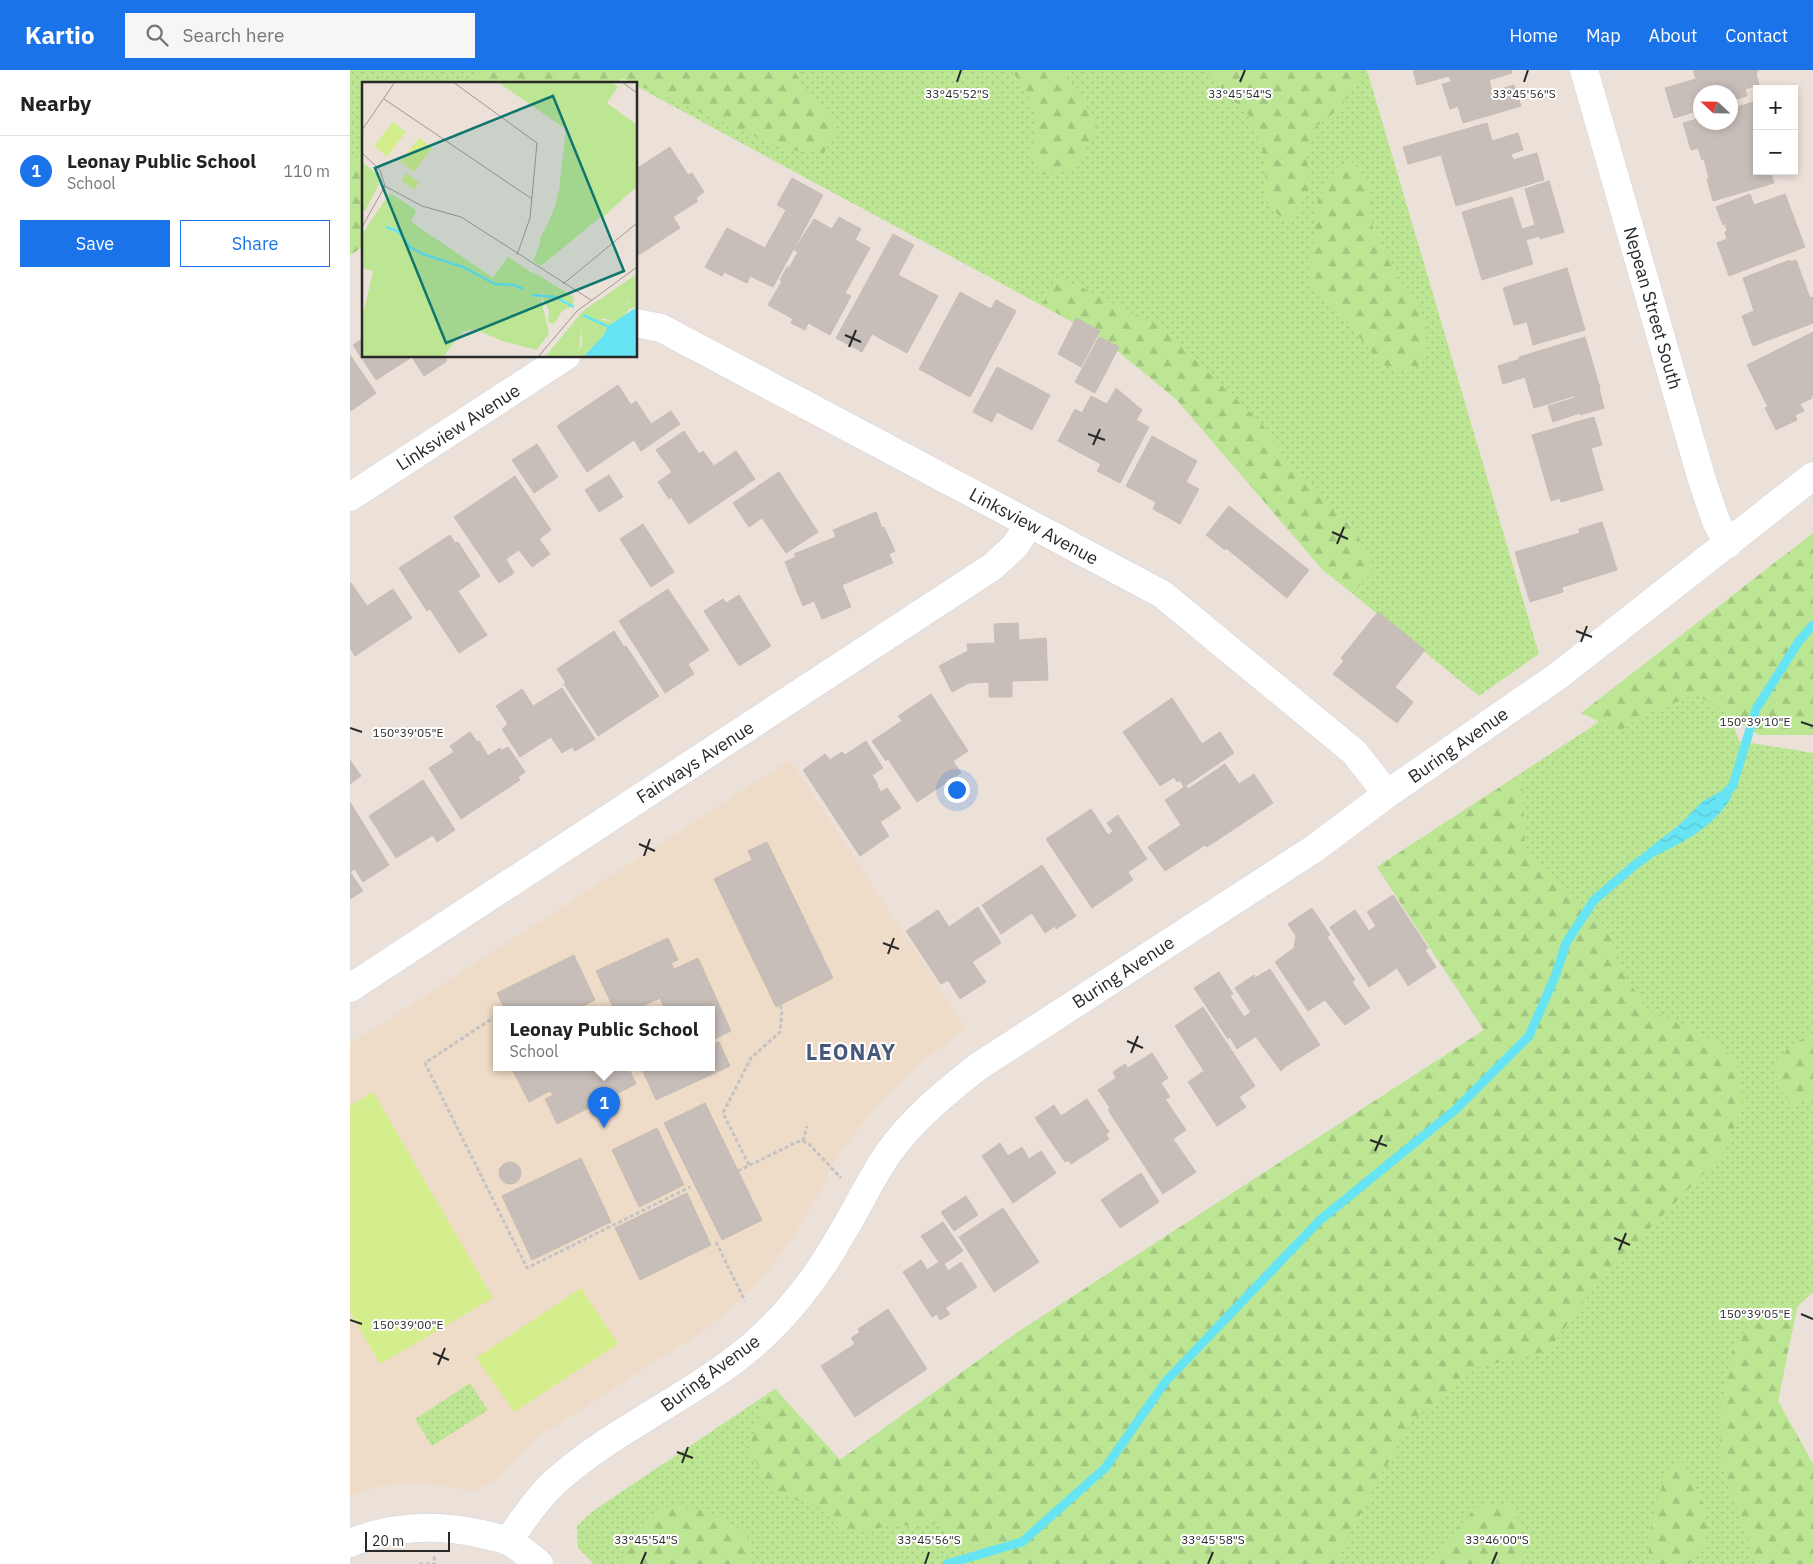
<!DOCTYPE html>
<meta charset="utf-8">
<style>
body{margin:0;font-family:"IBM Plex Sans",sans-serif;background:#f6f6f6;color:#222}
.controls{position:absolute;right:15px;top:15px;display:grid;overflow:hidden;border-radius:0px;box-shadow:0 2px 8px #0003}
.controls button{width:45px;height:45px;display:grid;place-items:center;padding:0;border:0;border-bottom:1px solid #e0e0e0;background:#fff;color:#222;font:25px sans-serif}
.compass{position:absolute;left:1343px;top:15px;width:45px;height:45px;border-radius:50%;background:#fff;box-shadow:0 2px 8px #0003;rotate:292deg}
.scale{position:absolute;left:15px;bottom:12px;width:85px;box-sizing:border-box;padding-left:5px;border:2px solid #292929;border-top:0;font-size:14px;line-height:18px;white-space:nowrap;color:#292929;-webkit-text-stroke:4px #fff;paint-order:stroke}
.you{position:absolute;left:606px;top:719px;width:18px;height:18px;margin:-12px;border:4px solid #fff;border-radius:50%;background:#1a73e8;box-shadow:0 0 0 8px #1a73e833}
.badge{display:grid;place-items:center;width:32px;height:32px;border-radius:50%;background:#1a73e8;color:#fff;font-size:16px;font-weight:700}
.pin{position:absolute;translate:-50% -41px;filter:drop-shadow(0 1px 2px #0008)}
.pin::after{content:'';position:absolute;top:26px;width:18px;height:15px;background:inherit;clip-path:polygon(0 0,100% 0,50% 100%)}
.popup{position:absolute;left:143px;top:936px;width:222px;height:65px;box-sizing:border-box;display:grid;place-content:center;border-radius:0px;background:#fff;filter:drop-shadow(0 1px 4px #0005);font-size:16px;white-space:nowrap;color:#767676}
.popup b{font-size:19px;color:#222}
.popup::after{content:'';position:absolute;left:50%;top:100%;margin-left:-10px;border:10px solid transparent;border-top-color:#fff}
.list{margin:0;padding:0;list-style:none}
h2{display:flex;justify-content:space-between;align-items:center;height:65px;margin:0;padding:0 20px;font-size:21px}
h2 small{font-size:16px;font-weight:400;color:#767676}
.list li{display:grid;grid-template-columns:32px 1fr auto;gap:15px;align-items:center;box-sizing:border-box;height:70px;padding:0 20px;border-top:1px solid #e0e0e0}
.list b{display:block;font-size:19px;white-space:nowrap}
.list p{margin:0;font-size:16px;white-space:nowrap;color:#767676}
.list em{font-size:16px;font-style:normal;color:#767676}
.actions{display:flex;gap:10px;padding:15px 20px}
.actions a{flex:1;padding:11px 0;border:1px solid #1a73e8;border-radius:0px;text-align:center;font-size:18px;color:#1a73e8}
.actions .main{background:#1a73e8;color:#fff}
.icon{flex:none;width:28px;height:28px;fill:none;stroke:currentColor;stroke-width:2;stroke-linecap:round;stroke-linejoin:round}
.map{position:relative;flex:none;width:1463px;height:1494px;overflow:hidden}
header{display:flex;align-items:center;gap:30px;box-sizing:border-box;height:70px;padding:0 25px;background:#1a73e8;color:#fff}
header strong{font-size:24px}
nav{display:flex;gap:28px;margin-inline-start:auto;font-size:18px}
.search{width:350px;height:45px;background:#f6f6f6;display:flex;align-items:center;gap:12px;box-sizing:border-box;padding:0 18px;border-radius:0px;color:#767676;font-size:19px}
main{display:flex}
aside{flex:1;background:#fff}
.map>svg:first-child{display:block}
.education{fill:#efdcc8;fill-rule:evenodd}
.green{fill:url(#green-dots)}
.forest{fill:url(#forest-firs)}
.pitch{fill:#d4ee8e}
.water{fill:url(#water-waves)}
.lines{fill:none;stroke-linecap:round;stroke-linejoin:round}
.stream{stroke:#67e4f4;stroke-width:9}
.building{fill:#c7beb9;stroke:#c7bdb3}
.street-casing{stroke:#cfd6e3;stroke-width:29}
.secondary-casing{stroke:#cfd6e3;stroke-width:29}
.path{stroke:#c3c3c3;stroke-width:3;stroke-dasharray:4 2.5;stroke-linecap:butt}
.street{stroke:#fff;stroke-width:28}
.secondary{stroke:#fff;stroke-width:28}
.ticks{fill:none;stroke:#292929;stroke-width:2}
.labels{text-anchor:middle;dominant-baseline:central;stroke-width:4;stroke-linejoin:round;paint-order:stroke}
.street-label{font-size:18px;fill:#292929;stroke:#fff}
.district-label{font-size:22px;font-weight:bold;letter-spacing:1px;fill:#47597b;stroke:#fff}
.inset-river{fill:none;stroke:#67e4f4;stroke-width:2.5}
.inset-road{fill:none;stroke:#9e9793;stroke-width:1}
.view{fill:#0f766e;fill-opacity:0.15;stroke:#0f766e;stroke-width:2.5}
.inset-edge{fill:none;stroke:#292929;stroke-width:2.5}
.ticks-label{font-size:12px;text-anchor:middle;fill:#292929;stroke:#fff;stroke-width:4;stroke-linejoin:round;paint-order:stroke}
</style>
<header>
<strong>Kartio</strong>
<div class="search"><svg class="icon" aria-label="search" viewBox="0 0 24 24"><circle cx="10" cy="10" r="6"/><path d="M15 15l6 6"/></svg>Search here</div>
<nav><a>Home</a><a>Map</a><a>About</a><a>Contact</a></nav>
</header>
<main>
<aside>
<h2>Nearby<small></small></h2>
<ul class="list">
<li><span class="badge">1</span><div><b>Leonay Public School</b><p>School</p></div><em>110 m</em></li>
</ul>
<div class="actions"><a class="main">Save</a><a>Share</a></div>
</aside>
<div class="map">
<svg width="1463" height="1494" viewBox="0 0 1463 1494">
<defs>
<pattern id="green-dots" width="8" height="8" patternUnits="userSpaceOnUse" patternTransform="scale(1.25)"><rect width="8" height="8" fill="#bce693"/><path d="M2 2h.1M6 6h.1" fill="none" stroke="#a2c57f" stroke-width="1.8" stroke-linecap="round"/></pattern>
<pattern id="forest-firs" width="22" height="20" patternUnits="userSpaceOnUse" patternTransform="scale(1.25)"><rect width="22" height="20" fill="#bce693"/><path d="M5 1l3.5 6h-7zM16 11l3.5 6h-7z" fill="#a2c57f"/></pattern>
<pattern id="water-waves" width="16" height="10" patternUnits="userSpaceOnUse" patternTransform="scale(1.25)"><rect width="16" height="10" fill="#67e4f4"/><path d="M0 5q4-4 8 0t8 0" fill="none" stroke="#59c4d1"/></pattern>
</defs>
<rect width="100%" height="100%" fill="#ece1d9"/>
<path class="education" d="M 440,690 L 616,958 L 573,991 L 527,1035 L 503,1066 L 484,1092 L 469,1123 L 445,1164 L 426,1190 L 406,1215 L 382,1238 L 355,1260 L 188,1367 L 146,1410 L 125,1421 L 79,1414 L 44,1414 L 19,1419 L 0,1427 L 0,974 ZM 146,939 L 362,939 L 362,997 L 146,997 Z"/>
<path class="green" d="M 0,0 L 1017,0 L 1189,584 L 1129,626 L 972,499 L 826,329 L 752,268 L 286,16 L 286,14 L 283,14 L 273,8 L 264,14 L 14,14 L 14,176 L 0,185 Z
M 1353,568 L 1389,671 L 1463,683 L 1463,1222 L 1447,1237 L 1428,1331 L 1463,1394 L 1463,1494 L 244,1494 L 228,1478 L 227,1456 L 243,1441 L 425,1319 L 490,1390 L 668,1262 L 1134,960 L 1027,797 L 1240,658 Z
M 120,1313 L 138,1340 L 82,1376 L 65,1349 Z"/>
<path class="forest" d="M 133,0 L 444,0 L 454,18 L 487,57 L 474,83 L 433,79 L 273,8 L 264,14 L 113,14 Z
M 661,0 L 714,0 L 747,55 L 728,97 L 692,105 L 681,89 L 686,48 L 676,20 Z
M 857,0 L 1013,0 L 989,39 L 966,57 L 957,83 L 959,121 L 938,153 L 917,135 L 914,84 L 898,44 L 867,14 Z
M 14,83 L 14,176 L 0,185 L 0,93 Z
M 1005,92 L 1019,115 L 1023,159 L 1048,206 L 1076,250 L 1072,294 L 1058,301 L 1033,295 L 1000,256 L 961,219 L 963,166 L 968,130 L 988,97 Z
M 707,208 L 735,219 L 811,257 L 912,354 L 942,398 L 1001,453 L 1026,500 L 1002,523 L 972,499 L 826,329 L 752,268 L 692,235 Z
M 1463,463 L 1463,665 L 1409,665 L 1346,624 L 1290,647 L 1270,661 L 1231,643 Z
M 1172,703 L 1175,783 L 1211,818 L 1259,859 L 1269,897 L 1299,941 L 1338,957 L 1375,978 L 1390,1001 L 1393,1034 L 1373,1084 L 1250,1209 L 1198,1281 L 1125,1298 L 1060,1353 L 991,1480 L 987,1494 L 629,1494 L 626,1489 L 588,1454 L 541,1456 L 494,1463 L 469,1438 L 421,1421 L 399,1378 L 416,1325 L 425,1319 L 490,1390 L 668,1262 L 1134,960 L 1027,797 Z
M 1463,964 L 1463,1022 L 1458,1030 L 1443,1036 L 1428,1018 L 1426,996 L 1440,975 Z
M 1417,1236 L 1447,1237 L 1428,1331 L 1463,1394 L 1463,1494 L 1406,1494 L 1369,1384 L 1372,1332 L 1384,1273 Z
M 1332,1391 C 1346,1419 1367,1447 1352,1479 C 1349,1484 1343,1490 1339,1494 L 1301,1494 L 1298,1492 L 1301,1455 L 1315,1405 Z
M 1154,1434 L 1166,1441 L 1172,1470 L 1174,1494 L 1078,1494 L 1125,1438 Z
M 322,1435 L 360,1442 L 396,1463 L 403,1494 L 272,1494 L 282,1465 L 300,1446 Z"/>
<path class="pitch" d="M 23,1022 L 143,1228 L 30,1294 L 0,1242 L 0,1036 Z
M 231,1218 L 268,1274 L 164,1342 L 126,1288 Z"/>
<path class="water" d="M 1371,721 L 1377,721 L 1382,726 C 1365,756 1334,772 1303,787 L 1298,779 L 1329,755 L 1353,731 Z"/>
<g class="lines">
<path class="stream" d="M 1370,730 L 1383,715 L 1406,639 L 1449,571 L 1463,555
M 597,1494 L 672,1472 L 755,1398 L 816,1311 L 970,1150 L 1105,1040 L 1179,966 L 1206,904 L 1216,873 L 1244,830 L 1286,794 L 1311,776"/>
</g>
<path class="building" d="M 1063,0 L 1161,0 L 1162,3 L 1139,10 L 1142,22 L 1164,15 L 1171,36 L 1113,53 L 1108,36 L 1100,39 L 1092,14 L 1101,12 L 1099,6 L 1067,15 Z
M 1343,0 L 1407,0 L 1408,2 L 1406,3 L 1409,15 L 1395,19 L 1397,26 L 1380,31 L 1380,22 L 1350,22 L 1350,40 L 1324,48 L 1315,18 L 1346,9 Z
M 1407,31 L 1407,101 L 1420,101 L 1424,113 L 1363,131 L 1357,109 L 1359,108 L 1354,89 L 1352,90 L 1348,78 L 1341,80 L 1333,53 L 1350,48 L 1350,52 L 1380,52 L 1380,39 Z
M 1137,53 L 1142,71 L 1168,63 L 1173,80 L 1161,84 L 1163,90 L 1187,83 L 1194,110 L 1106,136 L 1091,85 L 1058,94 L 1053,77 Z
M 320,77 L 338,105 L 342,103 L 354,122 L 346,128 L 348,131 L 323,147 L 330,158 L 287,186 L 286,99 Z
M 442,108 L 473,125 L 423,217 L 400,206 L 397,213 L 374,202 L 372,206 L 355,197 L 377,158 L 415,178 L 436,140 L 427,135 Z
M 1199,111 L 1214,162 L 1190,169 L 1190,166 L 1176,170 L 1183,194 L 1132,210 L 1112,142 L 1162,127 L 1172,159 L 1185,155 L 1175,119 Z
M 1400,124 L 1404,135 L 1435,124 L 1455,177 L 1379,206 L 1367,173 L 1377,169 L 1375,162 L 1377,161 L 1375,154 L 1373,155 L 1366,137 Z
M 489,147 L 511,159 L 505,170 L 520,178 L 495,223 L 501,226 L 480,265 L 458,253 L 455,260 L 441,253 L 443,249 L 418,235 L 432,211 L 430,210 L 437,197 L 439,198 L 448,182 L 444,180 L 464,149 L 482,159 Z
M 543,164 L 564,175 L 548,205 L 588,226 L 557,283 L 522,264 L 512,282 L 486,268 Z
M 1440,190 L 1441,192 L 1446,190 L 1460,228 L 1463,227 L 1463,253 L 1403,276 L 1392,246 L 1404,241 L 1393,208 Z
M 1217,198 L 1235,260 L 1183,275 L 1177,252 L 1164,255 L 1153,218 Z
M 610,222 L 641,239 L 646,230 L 666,241 L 620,327 L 569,299 Z
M 726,248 L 750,261 L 731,297 L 708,284 Z
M 1463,262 L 1463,325 L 1461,326 L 1462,328 L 1450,334 L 1454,341 L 1445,345 L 1447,350 L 1426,360 L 1415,338 L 1418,337 L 1397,295 Z
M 749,267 L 769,277 L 745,323 L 725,312 Z
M 1235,267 L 1250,318 L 1184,338 L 1169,287 Z
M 14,268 L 14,286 L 94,286 L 97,291 L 74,306 L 62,287 L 26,310 L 3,275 Z
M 0,285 L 26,323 L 1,341 L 0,339 Z
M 1170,289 L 1175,307 L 1153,314 L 1148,296 Z
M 647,297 L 700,325 L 682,360 L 647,342 L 642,352 L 623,342 Z
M 268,315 L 281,335 L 286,331 L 301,354 L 321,341 L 330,354 L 291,381 L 284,370 L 237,402 L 207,356 Z
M 766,318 L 792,340 L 786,350 L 799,357 L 770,413 L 747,401 L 751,394 L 708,371 L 725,339 L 732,343 L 741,326 L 757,334 Z
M 1249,318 L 1254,338 L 1230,345 L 1224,325 Z
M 1225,328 L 1230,343 L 1203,352 L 1198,336 Z
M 1244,347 L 1252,375 L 1241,378 L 1253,420 L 1211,432 L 1210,428 L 1201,431 L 1182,365 Z
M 334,361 L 349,384 L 353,381 L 364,396 L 386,381 L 405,409 L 339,454 L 321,427 L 319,429 L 308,412 L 322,402 L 306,380 Z
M 802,366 L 847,391 L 836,412 L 849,419 L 830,454 L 803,439 L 806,432 L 776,416 Z
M 187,374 L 208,407 L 184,423 L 162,390 Z
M 429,402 L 468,462 L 436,483 L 412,448 L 399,457 L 383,433 Z
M 259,405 L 273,427 L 249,442 L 235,420 Z
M 165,406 L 201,460 L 189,469 L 200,484 L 182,497 L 169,480 L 156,489 L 164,503 L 149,513 L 104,447 Z
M 879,436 L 959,500 L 937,528 L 876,478 L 875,480 L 856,465 Z
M 526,442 L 532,458 L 534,457 L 545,481 L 539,484 L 543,493 L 492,515 L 501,537 L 472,549 L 464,531 L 453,536 L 435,492 L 446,487 L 444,484 L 486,467 L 483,460 Z
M 1252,452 L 1267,500 L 1212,517 L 1213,522 L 1180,532 L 1165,482 L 1230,463 L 1229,459 Z
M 293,454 L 324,502 L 301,517 L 270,469 Z
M 100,465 L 105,473 L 108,472 L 130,506 L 108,521 L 137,565 L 109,583 L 80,539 L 77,541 L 49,498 Z
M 0,513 L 1,513 L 17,536 L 43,519 L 62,548 L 5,586 L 0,578 Z
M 318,519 L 359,580 L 338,594 L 344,604 L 315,623 L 269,551 Z
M 389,525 L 421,576 L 389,596 L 354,541 L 373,529 L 376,533 Z
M 1028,542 L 1075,580 L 1045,617 L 1063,632 L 1047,653 L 983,604 L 994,591 L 991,588 Z
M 668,553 L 669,570 L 696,568 L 698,610 L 662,611 L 662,627 L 639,627 L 639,612 L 619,613 L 602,622 L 589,596 L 618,581 L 617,574 L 645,573 L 644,554 Z
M 264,561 L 274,577 L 276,576 L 309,626 L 248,666 L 214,614 L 216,613 L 207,599 Z
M 212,618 L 245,669 L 225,681 L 222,677 L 212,683 L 201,667 L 170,687 L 152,659 L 158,654 L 146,636 L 172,619 L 183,636 Z
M 581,624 L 618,681 L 603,691 L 611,703 L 567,732 L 538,689 L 536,691 L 522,671 L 552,651 L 548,646 Z
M 822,628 L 852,674 L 870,662 L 884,683 L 834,717 L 830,710 L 827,712 L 824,707 L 810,716 L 773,662 Z
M 120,662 L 127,672 L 129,671 L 138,686 L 150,678 L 151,681 L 158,677 L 175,702 L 168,707 L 170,710 L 111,749 L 79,698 L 104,682 L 100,676 Z
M 516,671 L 533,698 L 522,705 L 528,715 L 527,716 L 531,722 L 537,718 L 551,738 L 530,752 L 539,766 L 510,786 L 453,700 L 475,684 L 480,690 L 492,682 L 495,685 Z
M 0,690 L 11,706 L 0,714 Z
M 875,694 L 889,714 L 904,704 L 923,733 L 857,777 L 855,775 L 815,801 L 798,777 L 831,755 L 815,730 L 836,716 L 838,719 Z
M 73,710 L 105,760 L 87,772 L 83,765 L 46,788 L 19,746 Z
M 0,732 L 39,795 L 13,812 L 5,799 L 0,802 L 13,821 L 0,829 Z
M 741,739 L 758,765 L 763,761 L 757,753 L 768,745 L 797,789 L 778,802 L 783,810 L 742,838 L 696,769 Z
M 417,772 L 483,908 L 426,937 L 364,809 L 402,790 L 398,781 Z
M 692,795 L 726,846 L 706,859 L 705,856 L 695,863 L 682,843 L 651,864 L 632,835 Z
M 1043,825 L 1078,878 L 1075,880 L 1086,897 L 1058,916 L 1047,898 L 1019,917 L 980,857 L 1005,840 L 1019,861 L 1026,856 L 1017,842 Z
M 628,837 L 651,873 L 622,892 L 636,912 L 610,929 L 598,910 L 591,914 L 556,861 L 588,840 L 599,857 Z
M 962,838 L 980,865 L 977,867 L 1005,910 L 1002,912 L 1020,938 L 995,955 L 975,930 L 958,941 L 925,892 L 944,878 L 946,866 L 938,854 Z
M 318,868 L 328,890 L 321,893 L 324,899 L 348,888 L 381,961 L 362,970 L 362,939 L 315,939 L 310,928 L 286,939 L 264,939 L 246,901 Z
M 224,885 L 245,930 L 227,939 L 155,939 L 147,923 Z
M 920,899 L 970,975 L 936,996 L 885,918 L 904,905 L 905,908 Z
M 869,902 L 883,924 L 880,926 L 899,954 L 897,955 L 905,967 L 887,979 L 880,967 L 878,969 L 844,918 Z
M 853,937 L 905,1016 L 889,1027 L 896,1037 L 867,1056 L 838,1012 L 854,1001 L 825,956 Z
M 901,942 L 936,996 L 931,1001 L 897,955 L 899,954 L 894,947 Z
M 369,972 L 380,996 L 306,1030 L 291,997 L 362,997 L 362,973 L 362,975 Z
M 802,983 L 818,1008 L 811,1013 L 820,1027 L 815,1029 L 836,1060 L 823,1069 L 846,1102 L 813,1124 L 758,1040 L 760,1038 L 748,1020 L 766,1008 L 763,1002 L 775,994 L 778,998 Z
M 161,997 L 278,997 L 286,1014 L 207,1054 L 195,1029 L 203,1025 L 200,1021 L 179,1032 Z
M 737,1029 L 759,1062 L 756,1064 L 759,1069 L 721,1094 L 718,1090 L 715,1092 L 685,1048 L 704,1035 L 711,1046 Z
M 355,1033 L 412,1150 L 372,1170 L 314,1053 Z
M 307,1058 L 334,1115 L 289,1137 L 262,1080 Z
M 650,1073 L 658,1086 L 672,1077 L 679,1089 L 691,1081 L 706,1103 L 663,1133 L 632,1086 Z
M 231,1088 L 261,1152 L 182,1190 L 152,1126 Z
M149 1103a11 11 0 1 1 22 0a11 11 0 1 1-22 0Z
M 791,1103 L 809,1132 L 770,1158 L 751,1130 Z
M 337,1123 L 361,1175 L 290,1210 L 265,1158 Z
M 616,1126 L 628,1145 L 604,1161 L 591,1142 Z
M 653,1138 L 689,1192 L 644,1222 L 609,1167 Z
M 593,1152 L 613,1181 L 594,1194 L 598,1201 L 611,1192 L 627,1217 L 595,1238 L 600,1244 L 590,1250 L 587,1244 L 582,1247 L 553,1202 L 571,1190 L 577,1200 L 589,1192 L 571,1166 Z
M 538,1239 L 577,1299 L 505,1347 L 471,1296 L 505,1274 L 501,1268 L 510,1262 L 508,1259 Z"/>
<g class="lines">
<g class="street-casing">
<path id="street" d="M 1234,0 L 1352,410 L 1366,451 L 1378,474
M 286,253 L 311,258 L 812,524 L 1004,682 L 1037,724
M 0,427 L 216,286
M 0,918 L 642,497 L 664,477 L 680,454
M 158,1471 C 173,1450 188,1427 207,1410 C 269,1355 351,1323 412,1267 C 444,1237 471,1201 492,1163 C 508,1137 520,1110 537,1085 C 562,1049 596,1022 629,996 L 965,778 L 1037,724 L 1208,606 L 1463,406"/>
</g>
<g class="secondary-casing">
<path id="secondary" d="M 0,1473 C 42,1456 88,1454 132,1464 C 140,1466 151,1468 158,1471 C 169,1477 180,1486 189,1494"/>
</g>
<path class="path" d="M 146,946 L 75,993 L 177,1198 L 340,1117
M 453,1071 L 457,1056
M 399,1095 L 373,1043 L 401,988 L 430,962 L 432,941 L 430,935
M 388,1101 L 447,1072 L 453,1071 L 459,1074 L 491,1108
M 366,1172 L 395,1231
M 69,1494 L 85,1494 L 84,1486"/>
<use href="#street" class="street"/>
<use href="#secondary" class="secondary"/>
</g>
<path class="ticks" d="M 607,12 L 611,0M 890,12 L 895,0M 1174,12 L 1178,0M 495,265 L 511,272M 499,277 L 506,260M 738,364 L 755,370M 743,375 L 750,359M 982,462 L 998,469M 987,474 L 994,457M 1226,561 L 1242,567M 1231,572 L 1237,556M 1451,652 L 1463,656M 0,658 L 12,662M 289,774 L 305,781M 294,786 L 300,769M 533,873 L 549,879M 538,884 L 544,868M 777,971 L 793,978M 781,983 L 788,966M 1020,1070 L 1037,1076M 1025,1081 L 1032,1065M 1264,1168 L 1280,1175M 1269,1180 L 1276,1163M 1451,1244 L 1463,1249M 0,1250 L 12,1254M 83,1283 L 99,1290M 88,1295 L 95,1278M 327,1382 L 343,1388M 332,1393 L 338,1377M 291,1494 L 296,1482M 575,1494 L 579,1482M 858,1494 L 863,1482M 1142,1494 L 1147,1482"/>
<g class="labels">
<g class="street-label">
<text transform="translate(1303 238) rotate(74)">Nepean Street South</text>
<text transform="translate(108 357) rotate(-33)">Linksview Avenue</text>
<text transform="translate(684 456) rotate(28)">Linksview Avenue</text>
<text transform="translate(1108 675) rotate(-35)">Buring Avenue</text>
<text transform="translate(345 692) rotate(-33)">Fairways Avenue</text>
<text transform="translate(773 902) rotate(-33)">Buring Avenue</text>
<text transform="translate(360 1303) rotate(-36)">Buring Avenue</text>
</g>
<g class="district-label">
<text x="501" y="981">LEONAY</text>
</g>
</g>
<g transform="translate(12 12)">
<rect width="275" height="275" fill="#ece1d9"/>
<path d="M 250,0 L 256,5 L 245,21 L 275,43 L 275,105 L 179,184 L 171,179 L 196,117 L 204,47 L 137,1 ZM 0,80 L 14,91 L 17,102 L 3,129 L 0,127 ZM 28,111 L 54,128 L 49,140 L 131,196 L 146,175 L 189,203 L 178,212 L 187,252 L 174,268 L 140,259 L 113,247 L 101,249 L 81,275 L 0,275 L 0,237 L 11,189 L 0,186 L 0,153 ZM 275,192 L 275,225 L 267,227 L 263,223 L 269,217 L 239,238 L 253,240 L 239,248 L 222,237 L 225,229 L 222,228 ZM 216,235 L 220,245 L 217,268 L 202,275 L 183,275 Z" fill="#bce693"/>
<path d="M 157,0 L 170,7 L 174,17 L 216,37 L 227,51 L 208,75 L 203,70 L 204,47 L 137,0 ZM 218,3 L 229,16 L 205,18 L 197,7 ZM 235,15 L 274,42 L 275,49 L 257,40 L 249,31 L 231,26 L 229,23 ZM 242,52 L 251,54 L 263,63 L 249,64 L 239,60 L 236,55 ZM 243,69 L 260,70 L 267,77 L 264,81 L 236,88 L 233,80 L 235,72 ZM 0,82 L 3,92 L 16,100 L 3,129 L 0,127 L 0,118 L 10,109 L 0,100 ZM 229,85 L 227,97 L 221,106 L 215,106 L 214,100 L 222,96 ZM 275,93 L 275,104 L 259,105 L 256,109 L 261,117 L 241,135 L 219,133 L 247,101 ZM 197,108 L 201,109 L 200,123 L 181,161 L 177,159 L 192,129 ZM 30,119 L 35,122 L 36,132 L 17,139 L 14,132 L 22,120 ZM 46,128 L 54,128 L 49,140 L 131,196 L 146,175 L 164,188 L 155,192 L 150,206 L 142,215 L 139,228 L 128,230 L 96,219 L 81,206 L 48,203 L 40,170 L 46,155 L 40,144 ZM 223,136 L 229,139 L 208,156 L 206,152 L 212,139 ZM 8,140 L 16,154 L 9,171 L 3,171 L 0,169 L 0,153 ZM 174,192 L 212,215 L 211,224 L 200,229 L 192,242 L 186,240 L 187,229 L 180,215 L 182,205 L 174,198 ZM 259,204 L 270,211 L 263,223 L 267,227 L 261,236 L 253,240 L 229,232 L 231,223 ZM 63,214 L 74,218 L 76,223 L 69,227 L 59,226 L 57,220 ZM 222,228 L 225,229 L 222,237 L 226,240 L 239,248 L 246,244 L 242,253 L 221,275 L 202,275 L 217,268 L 220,263 L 220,245 L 216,235 ZM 141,232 L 160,244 L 157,259 L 149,259 L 144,254 L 145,242 L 137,236 ZM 106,241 L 113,247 L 101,249 L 82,273 L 75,272 L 78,256 L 92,244 ZM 22,243 L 27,243 L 26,257 L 21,267 L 14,270 L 10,266 Z" fill="#bce693"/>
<path d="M 14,132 L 17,139 L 27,136 L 31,143 L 24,157 L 25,173 L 19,175 L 19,159 L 12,162 L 16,151 L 8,140 Z" fill="#bce693"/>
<path d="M 31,40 L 44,50 L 25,75 L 12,64 ZM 57,56 L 70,66 L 52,90 L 38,80 ZM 44,91 L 57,100 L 52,108 L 39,98 Z" fill="#d4ee8e"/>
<path d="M 275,225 L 275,275 L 221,275 L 242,253 L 246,244 Z" fill="#67e4f4"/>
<path class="inset-river" d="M 24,145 L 36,149 L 48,165 L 61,172 L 101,185 L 133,202 L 152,203 L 161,207M 170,213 L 193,215 L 212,225M 221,233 L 247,245"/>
<path class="inset-road" d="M 91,0 L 175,61 L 168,136 L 155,173M 260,0 L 275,11M 22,17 L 170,117M 0,48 L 33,0M 0,71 L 18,88 L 23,104 L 0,145M 23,104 L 60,124 L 99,135 L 229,218M 201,202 L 275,141M 176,275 L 215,229 L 275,185"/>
<path class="view" d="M 191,14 L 262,189 L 84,261 L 13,86 Z"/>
<rect width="275" height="275" class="inset-edge"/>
</g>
<g class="ticks-label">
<text x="607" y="28">33°45'52"S</text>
<text x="890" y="28">33°45'54"S</text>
<text x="1174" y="28">33°45'56"S</text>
<text x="1405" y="656">150°39'10"E</text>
<text x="58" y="667">150°39'05"E</text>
<text x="1405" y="1248">150°39'05"E</text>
<text x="58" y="1259">150°39'00"E</text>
<text x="296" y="1474">33°45'54"S</text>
<text x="579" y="1474">33°45'56"S</text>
<text x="863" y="1474">33°45'58"S</text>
<text x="1147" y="1474">33°46'00"S</text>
</g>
</svg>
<div class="controls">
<button>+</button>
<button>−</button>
</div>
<svg class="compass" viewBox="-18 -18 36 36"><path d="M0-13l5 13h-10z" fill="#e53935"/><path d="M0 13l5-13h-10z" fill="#767676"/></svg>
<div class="scale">20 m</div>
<div class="you"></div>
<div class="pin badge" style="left:254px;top:1058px">1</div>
<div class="popup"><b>Leonay Public School</b>School</div>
</div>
</main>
